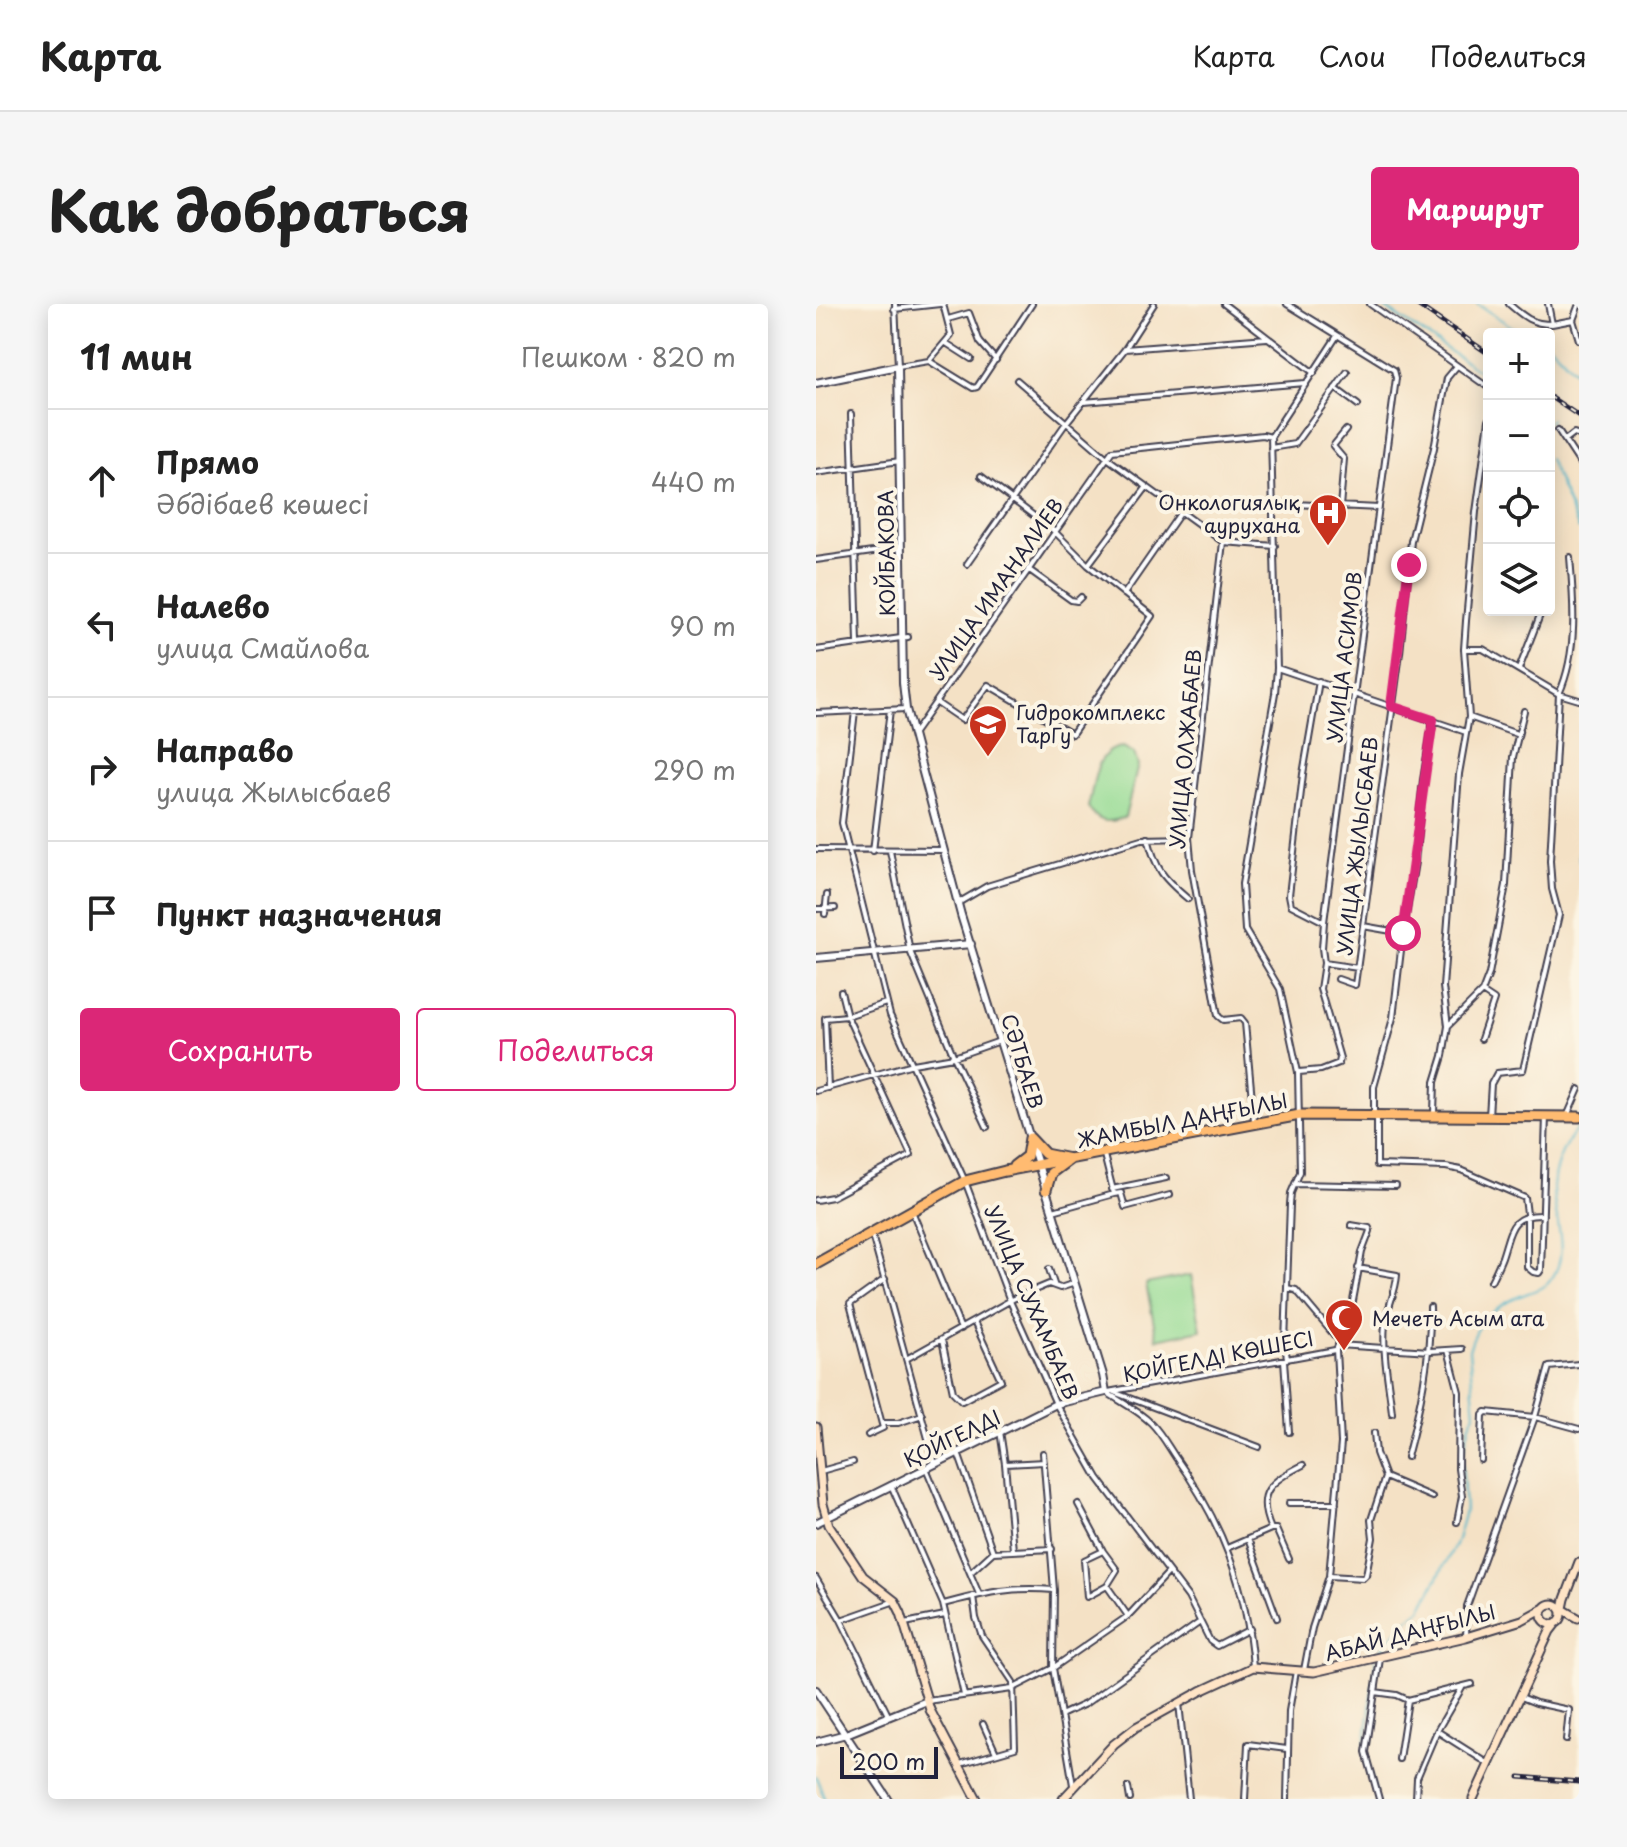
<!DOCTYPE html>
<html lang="ru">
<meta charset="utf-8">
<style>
body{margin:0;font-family:"Playpen Sans",sans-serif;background:#f6f6f6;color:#222}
.controls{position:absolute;right:24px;top:24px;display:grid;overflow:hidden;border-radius:8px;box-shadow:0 4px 20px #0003}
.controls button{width:72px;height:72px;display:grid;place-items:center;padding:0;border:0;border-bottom:2px solid #e0e0e0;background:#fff;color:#222;font:40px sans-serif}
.scale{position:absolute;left:24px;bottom:20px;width:98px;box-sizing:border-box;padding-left:8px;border:4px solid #22223b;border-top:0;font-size:22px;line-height:28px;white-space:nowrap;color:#22223b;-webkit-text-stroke:6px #fcf5e5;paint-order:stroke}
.stop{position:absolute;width:24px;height:24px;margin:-18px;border:6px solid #db2777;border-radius:50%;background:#fff}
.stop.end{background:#db2777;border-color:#fff;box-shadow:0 2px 8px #0008}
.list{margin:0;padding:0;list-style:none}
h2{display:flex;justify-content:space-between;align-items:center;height:104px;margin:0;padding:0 32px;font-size:34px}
h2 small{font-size:26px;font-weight:400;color:#767676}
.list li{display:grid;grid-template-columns:52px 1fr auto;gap:24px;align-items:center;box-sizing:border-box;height:144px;padding:0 32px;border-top:2px solid #e0e0e0}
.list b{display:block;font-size:30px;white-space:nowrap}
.list p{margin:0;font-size:26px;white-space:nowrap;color:#767676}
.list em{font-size:26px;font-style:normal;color:#767676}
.actions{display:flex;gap:16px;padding:24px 32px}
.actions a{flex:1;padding:18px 0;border:2px solid #db2777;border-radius:8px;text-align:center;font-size:28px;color:#db2777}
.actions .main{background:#db2777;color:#fff}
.icon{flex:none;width:44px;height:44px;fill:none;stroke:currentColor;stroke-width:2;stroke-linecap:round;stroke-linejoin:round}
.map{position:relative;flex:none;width:763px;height:1495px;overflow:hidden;border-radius:8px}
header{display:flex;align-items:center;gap:48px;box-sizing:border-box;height:112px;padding:0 40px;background:#fff;border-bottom:2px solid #e0e0e0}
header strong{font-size:38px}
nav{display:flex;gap:44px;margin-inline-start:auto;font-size:28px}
.intro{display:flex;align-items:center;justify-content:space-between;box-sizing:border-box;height:192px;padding:0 48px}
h1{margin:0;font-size:56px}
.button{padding:20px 36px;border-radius:8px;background:#db2777;color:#fff;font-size:28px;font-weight:700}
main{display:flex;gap:48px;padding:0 48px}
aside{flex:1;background:#fff;border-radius:8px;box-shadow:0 4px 20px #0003}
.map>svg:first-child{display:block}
.green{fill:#96db94;stroke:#5c7e68;stroke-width:2}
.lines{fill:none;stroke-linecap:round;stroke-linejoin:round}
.stream{stroke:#4db5cb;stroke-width:2}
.minor-casing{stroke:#423f50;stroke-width:8}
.tertiary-casing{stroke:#423f50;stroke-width:10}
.secondary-casing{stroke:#423f50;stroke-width:11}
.primary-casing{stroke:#423f50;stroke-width:13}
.minor{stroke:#fff;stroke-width:4}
.tertiary{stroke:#fff;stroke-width:6}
.secondary{stroke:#ffe4c6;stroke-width:7}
.primary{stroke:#ffbb71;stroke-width:9}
.rail-casing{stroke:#22223b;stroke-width:5}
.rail{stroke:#fcf5e5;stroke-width:2;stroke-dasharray:6;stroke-linecap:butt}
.route{stroke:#db2777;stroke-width:10}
.labels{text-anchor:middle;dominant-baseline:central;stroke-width:8;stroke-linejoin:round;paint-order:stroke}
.poi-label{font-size:20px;fill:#22223b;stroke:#fcf5e5;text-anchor:start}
.street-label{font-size:20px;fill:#22223b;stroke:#fcf5e5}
</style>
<header>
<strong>Карта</strong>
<nav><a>Карта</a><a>Слои</a><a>Поделиться</a></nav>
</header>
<div class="intro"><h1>Как добраться</h1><a class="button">Маршрут</a></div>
<main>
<aside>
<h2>11 мин<small>Пешком · 820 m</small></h2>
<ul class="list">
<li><svg class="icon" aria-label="ahead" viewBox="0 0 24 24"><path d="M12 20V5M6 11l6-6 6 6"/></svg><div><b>Прямо</b><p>Әбдібаев көшесі</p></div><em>440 m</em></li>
<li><svg class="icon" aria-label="left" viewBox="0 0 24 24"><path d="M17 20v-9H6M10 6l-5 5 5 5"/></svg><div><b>Налево</b><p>улица Смайлова</p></div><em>90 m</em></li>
<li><svg class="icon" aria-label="right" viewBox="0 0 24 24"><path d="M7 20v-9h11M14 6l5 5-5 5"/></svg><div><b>Направо</b><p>улица Жылысбаев</p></div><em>290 m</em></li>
<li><svg class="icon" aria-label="arrive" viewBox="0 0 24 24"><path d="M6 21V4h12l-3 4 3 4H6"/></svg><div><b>Пункт назначения</b></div></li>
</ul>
<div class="actions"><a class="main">Сохранить</a><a>Поделиться</a></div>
</aside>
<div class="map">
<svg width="763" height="1495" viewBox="0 0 763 1495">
<rect width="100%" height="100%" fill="#fcf5e5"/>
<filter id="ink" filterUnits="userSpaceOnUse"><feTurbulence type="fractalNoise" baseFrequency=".0125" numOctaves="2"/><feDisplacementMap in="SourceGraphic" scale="16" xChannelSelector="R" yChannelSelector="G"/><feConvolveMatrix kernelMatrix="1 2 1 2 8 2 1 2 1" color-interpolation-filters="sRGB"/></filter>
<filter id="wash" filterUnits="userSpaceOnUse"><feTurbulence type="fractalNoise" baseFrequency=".006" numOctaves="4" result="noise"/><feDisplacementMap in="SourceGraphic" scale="32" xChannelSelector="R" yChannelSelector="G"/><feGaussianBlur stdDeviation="1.8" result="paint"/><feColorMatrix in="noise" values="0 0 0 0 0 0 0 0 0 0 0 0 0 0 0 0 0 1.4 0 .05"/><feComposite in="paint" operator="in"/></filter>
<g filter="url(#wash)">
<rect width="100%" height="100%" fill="#f4e1c5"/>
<path class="green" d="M 307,443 L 318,449 L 322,461 L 309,513 C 292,520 282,519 272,503 C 279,479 278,445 307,443 Z
M 375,971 L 385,1026 L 341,1035 L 330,980 Z"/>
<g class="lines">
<path class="stream" d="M 563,0 L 673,73
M 661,0 L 707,30
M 733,40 L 759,67
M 733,118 L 735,115
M 733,155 L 763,225
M 763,549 L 763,556
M 562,1349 L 593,1314 L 605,1305 L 640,1239 L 649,1207 L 646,1151 L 654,1120 L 659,1110 L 653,1046 C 661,1015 683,999 712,989 C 719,986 729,984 733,978 C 757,950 737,915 737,883 C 738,866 743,852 752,837 C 758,829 762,826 763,816
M 549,1444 L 560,1355
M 550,1454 L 560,1490
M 0,1473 L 9,1495"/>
</g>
</g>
<g filter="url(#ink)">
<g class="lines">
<g class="minor-casing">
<path id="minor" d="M 79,0 L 82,62 L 113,57 L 157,84 L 161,83 L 216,0
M 408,0 L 498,69
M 471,0 L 578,66 L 580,74 L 508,618 L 506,644 L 508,659 L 504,685 L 524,754 L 523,759 L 505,766 L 483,768
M 554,0 L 673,84
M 693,0 C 708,13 716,20 736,20
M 732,0 L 736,20 L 757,16
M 78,5 L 124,0
M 132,15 L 153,9 L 164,38 L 180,56
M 757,16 L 763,36
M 757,16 L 763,0
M 130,39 L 155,55
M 309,45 L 451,34
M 113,57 L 135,31 L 127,0
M 201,76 L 291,154 L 407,238 L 459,242
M 519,84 L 542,101
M 268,98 L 489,79
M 35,110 L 42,339
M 742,126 L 763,158
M 749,136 L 758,129 L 763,131
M 455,144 L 479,140 L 531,68
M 0,169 L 84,157
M 457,199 L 563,204
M 524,203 L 528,155 L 517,142 L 530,126
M 407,238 L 373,534 L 376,566 L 402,712 L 407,716 L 425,714 L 429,719 L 438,817
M 733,254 L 733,279
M 0,256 L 85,244
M 151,260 L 250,119 L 309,45 L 338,0
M 272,261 L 330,184
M 212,265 L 255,296 L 261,297 L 265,293
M 308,290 L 365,208
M 648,345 L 667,345 L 743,390 L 763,396
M 0,346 L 92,333
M 461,364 L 650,428
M 703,365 L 726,306
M 503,377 L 487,470 L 473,591 L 475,601 L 508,618
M 121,399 L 146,416 L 172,381 L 256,430 L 336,312 L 272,261 L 238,227 L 165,172
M 39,407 L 26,519 L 74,711 L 149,877 L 194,997 L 240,1100 L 282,1174 L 372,1293 L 394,1337 L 401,1342 L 434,1325
M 0,409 L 90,405
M 653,413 L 701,430
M 98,429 L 296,147 L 447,131 L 455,133
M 332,534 C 340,566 347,574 372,595
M 0,545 L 128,546
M 57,547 L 74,406
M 74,547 L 94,647 L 138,753 L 171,823
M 142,599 L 171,582 L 326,535 L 373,534
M 0,605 L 19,604
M 9,610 L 11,591
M 547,622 L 587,629
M 508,659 L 542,664
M 522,675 L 539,681 L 584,349 L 595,237 L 618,144 L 631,74 L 641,62
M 632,722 L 666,688 L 673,670 L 690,581 L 697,453 L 708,407
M 665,735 L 678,696 L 666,688
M 12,784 L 9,714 L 31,712 L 70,699
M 0,787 L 97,760 L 138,753 L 184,737
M 618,809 L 619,778 L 627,752 L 632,722 L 627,683 L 643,470 L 653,413 L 648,345 L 650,317 L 660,208 L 673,116
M 752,810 L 763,785
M 558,811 L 558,783 L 577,714 L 587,629 L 599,558 L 607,476 L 617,416
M 673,812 L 675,780 L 681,769 L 707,766 L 743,611 L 736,585 L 734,557 L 743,390 C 762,348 758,298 754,253
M 561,813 L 561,861 L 630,863 L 645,866 L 709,894 L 711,910 L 711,963 L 717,968 L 723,969 L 725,966 L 730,812
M 288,851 L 298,890 L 305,889 L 309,903 L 354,891
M 479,880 L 580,882
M 296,885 L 350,874
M 0,896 L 16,893 L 95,851 L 31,712 L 25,688
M 96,907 L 145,1025
M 237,907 L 298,890
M 56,931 L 119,1160
M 542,964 L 581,971 C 580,989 571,1003 569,1020 C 566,1050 573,1080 576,1109
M 233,965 L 238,980
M 675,977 C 679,969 683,961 686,953 C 695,927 693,910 727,911
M 471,984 L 480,986 L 523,1037
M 126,1036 L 137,1088 L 146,1097 L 185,1076 L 158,1018
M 522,1041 L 614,1047 L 646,1045
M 632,1046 L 643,1088 L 642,1165 L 646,1192 L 641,1218
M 92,1054 L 197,995 L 233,980 L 244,984 L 259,979
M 471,1055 L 469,1039 L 474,900 L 475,889 L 484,868 L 482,768 L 464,685 L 429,626 L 426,580 L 459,389 L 461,364 L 455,133 L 521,32
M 468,1056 L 473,1128
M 290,1088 C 305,1098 322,1106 335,1119 C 345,1129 352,1142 360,1154 C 406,1218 431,1284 437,1363
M 292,1088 L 519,1046
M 300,1089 L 443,1143
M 66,1119 L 82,1119 L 106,1111
M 184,1127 L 189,1160 L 228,1158
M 52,1131 L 67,1124 L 34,1000 L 69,975
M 142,1149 L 177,1248
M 227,1149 L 238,1286 L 237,1364 L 257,1481
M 591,1153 C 604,1104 615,1054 614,1003
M 665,1156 L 667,1111 L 670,1108 L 719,1113 L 763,1125
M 189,1160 L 197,1246
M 110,1164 L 154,1269
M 5,1167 L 37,1158
M 569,1173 L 616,1193
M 75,1181 L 127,1300 L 148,1391
M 473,1199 L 520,1199
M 262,1200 L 287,1247 L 301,1266 L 291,1282 L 312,1312
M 455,1225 L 460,1225 L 473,1255
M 432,1235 L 461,1314
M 411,1244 L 455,1225 C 439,1188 454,1178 487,1161
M 287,1247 L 268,1256 L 271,1293 L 291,1282
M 513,1272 L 547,1274 L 550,1271 L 557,1234 L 555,1216 L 569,1173 L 560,1149 L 558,1129
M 0,1274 L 25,1316 L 72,1411
M 163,1290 L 154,1269 L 177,1248 L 236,1245
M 127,1300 C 170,1289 194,1282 238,1286
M 25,1316 L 79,1297
M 89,1319 L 129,1311
M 650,1333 L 651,1302 L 719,1113 L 733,1063 L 763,1060
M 488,1366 L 496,1324 L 513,1272 L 525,1139 L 520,1046 L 534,1013 L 546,948 L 554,927 L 553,924 L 535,921
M 559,1388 L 581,1391 L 592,1396 L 656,1380
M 705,1393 L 720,1399 L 753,1406 L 750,1436
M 111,1397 L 196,1385 L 237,1364 L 312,1312 L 352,1269
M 363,1399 L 373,1495
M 245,1411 L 269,1400 L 384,1318
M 167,1420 L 180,1449
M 621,1427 L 673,1460
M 583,1455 L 592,1396
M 144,1460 L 199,1444 L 197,1378 L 166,1332 L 160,1314 L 157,1292
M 312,1483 L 314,1495
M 429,1495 L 432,1440 L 471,1445
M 471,1495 L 473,1407 L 480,1367
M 563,1495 L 550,1448 L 564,1355
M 600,1495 L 601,1474 L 621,1427 L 646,1384"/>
</g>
<g class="tertiary-casing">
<path id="tertiary" d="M 0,79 L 82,62 L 87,379 L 90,405 L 145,611 L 287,1071 L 290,1088 L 240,1100 L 0,1219
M 0,654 L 155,640
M 0,1386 L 72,1495
M 0,1438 L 30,1430 L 111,1397"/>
</g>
<g class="secondary-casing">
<path id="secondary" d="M 0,1123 L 7,1200 L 13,1221 L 47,1272 L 79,1297 L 85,1309 L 114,1406 L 161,1495
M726 1310a10 10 0 1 1 20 0a10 10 0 1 1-20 0Z
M 743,1303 L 762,1314
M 746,1309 L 749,1295 L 763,1258
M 247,1495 L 298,1440 L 320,1423 L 385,1387 L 437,1363 L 498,1368 L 650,1333 L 706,1316 L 728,1304
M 657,1495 L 734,1327 L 741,1318"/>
</g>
<g class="primary-casing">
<path id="primary" d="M 198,862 L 211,852 L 214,834 L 229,850 L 254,855 L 235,869 L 230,886
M 0,960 L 149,877 L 189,867 L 484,811 L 763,813"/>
</g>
<use href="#minor" class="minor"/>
<use href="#tertiary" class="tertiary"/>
<use href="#secondary" class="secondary"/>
<use href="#primary" class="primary"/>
<g class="rail-casing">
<path id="rail" d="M 600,0 L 673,50
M 733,92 L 763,112
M 703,1473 L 763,1478"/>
</g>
<use href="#rail" class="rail"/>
</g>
</g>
<g class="lines" filter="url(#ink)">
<path class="route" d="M 587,629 L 617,416 L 575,402 L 593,261"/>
</g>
<defs>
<g id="hospital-pin" transform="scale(2)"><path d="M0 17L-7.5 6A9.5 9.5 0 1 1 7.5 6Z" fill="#c8321e" stroke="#fcf5e5"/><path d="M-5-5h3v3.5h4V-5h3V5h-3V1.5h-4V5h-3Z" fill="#fff"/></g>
<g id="university-pin" transform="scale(2)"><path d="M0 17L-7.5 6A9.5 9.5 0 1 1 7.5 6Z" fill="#c8321e" stroke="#fcf5e5"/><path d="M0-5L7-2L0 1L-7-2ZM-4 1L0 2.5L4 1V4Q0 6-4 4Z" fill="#fff"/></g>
<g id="mosque-pin" transform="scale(2)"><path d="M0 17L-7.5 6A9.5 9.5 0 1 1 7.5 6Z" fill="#c8321e" stroke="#fcf5e5"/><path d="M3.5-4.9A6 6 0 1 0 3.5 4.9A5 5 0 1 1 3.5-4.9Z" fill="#fff"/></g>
</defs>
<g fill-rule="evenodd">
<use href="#hospital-pin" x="512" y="209"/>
<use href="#university-pin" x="172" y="420"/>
<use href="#mosque-pin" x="528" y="1014"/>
</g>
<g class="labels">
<g class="poi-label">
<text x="484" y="198" text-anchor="end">Онкологиялық<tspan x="484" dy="23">аурухана</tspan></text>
<text x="200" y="408">Гидрокомплекс<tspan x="200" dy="23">ТарГу</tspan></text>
<text x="556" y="1014">Мечеть Асым ата</text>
</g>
<g class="street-label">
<text transform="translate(70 249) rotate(-91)">КОЙБАКОВА</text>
<text transform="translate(180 285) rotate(-55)">УЛИЦА ИМАНАЛИЕВ</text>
<text transform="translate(528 353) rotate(-83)">УЛИЦА АСИМОВ</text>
<text transform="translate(369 445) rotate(-85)">УЛИЦА ОЛЖАБАЕВ</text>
<text transform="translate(541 542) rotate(-83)">УЛИЦА ЖЫЛЫСБАЕВ</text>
<text transform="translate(207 757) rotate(73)">СӘТБАЕВ</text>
<text transform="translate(366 816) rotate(-11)">ЖАМБЫЛ ДАҢҒЫЛЫ</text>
<text transform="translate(216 998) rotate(67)">УЛИЦА СУХАМБАЕВ</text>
<text transform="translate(402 1052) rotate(-11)">ҚОЙГЕЛДІ КӨШЕСІ</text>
<text transform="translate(136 1134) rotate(-26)">ҚОЙГЕЛДІ</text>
<text transform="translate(594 1328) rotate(-14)">АБАЙ ДАҢҒЫЛЫ</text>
</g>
</g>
</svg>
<div class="controls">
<button>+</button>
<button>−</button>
<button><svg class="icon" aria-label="locate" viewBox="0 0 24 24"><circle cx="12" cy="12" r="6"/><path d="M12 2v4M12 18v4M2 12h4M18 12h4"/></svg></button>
<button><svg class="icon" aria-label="layers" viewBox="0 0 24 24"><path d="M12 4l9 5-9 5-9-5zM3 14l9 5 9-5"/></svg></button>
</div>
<div class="scale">200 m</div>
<div class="stop" style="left:587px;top:629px"></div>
<div class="stop end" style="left:593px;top:261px"></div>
</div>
</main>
